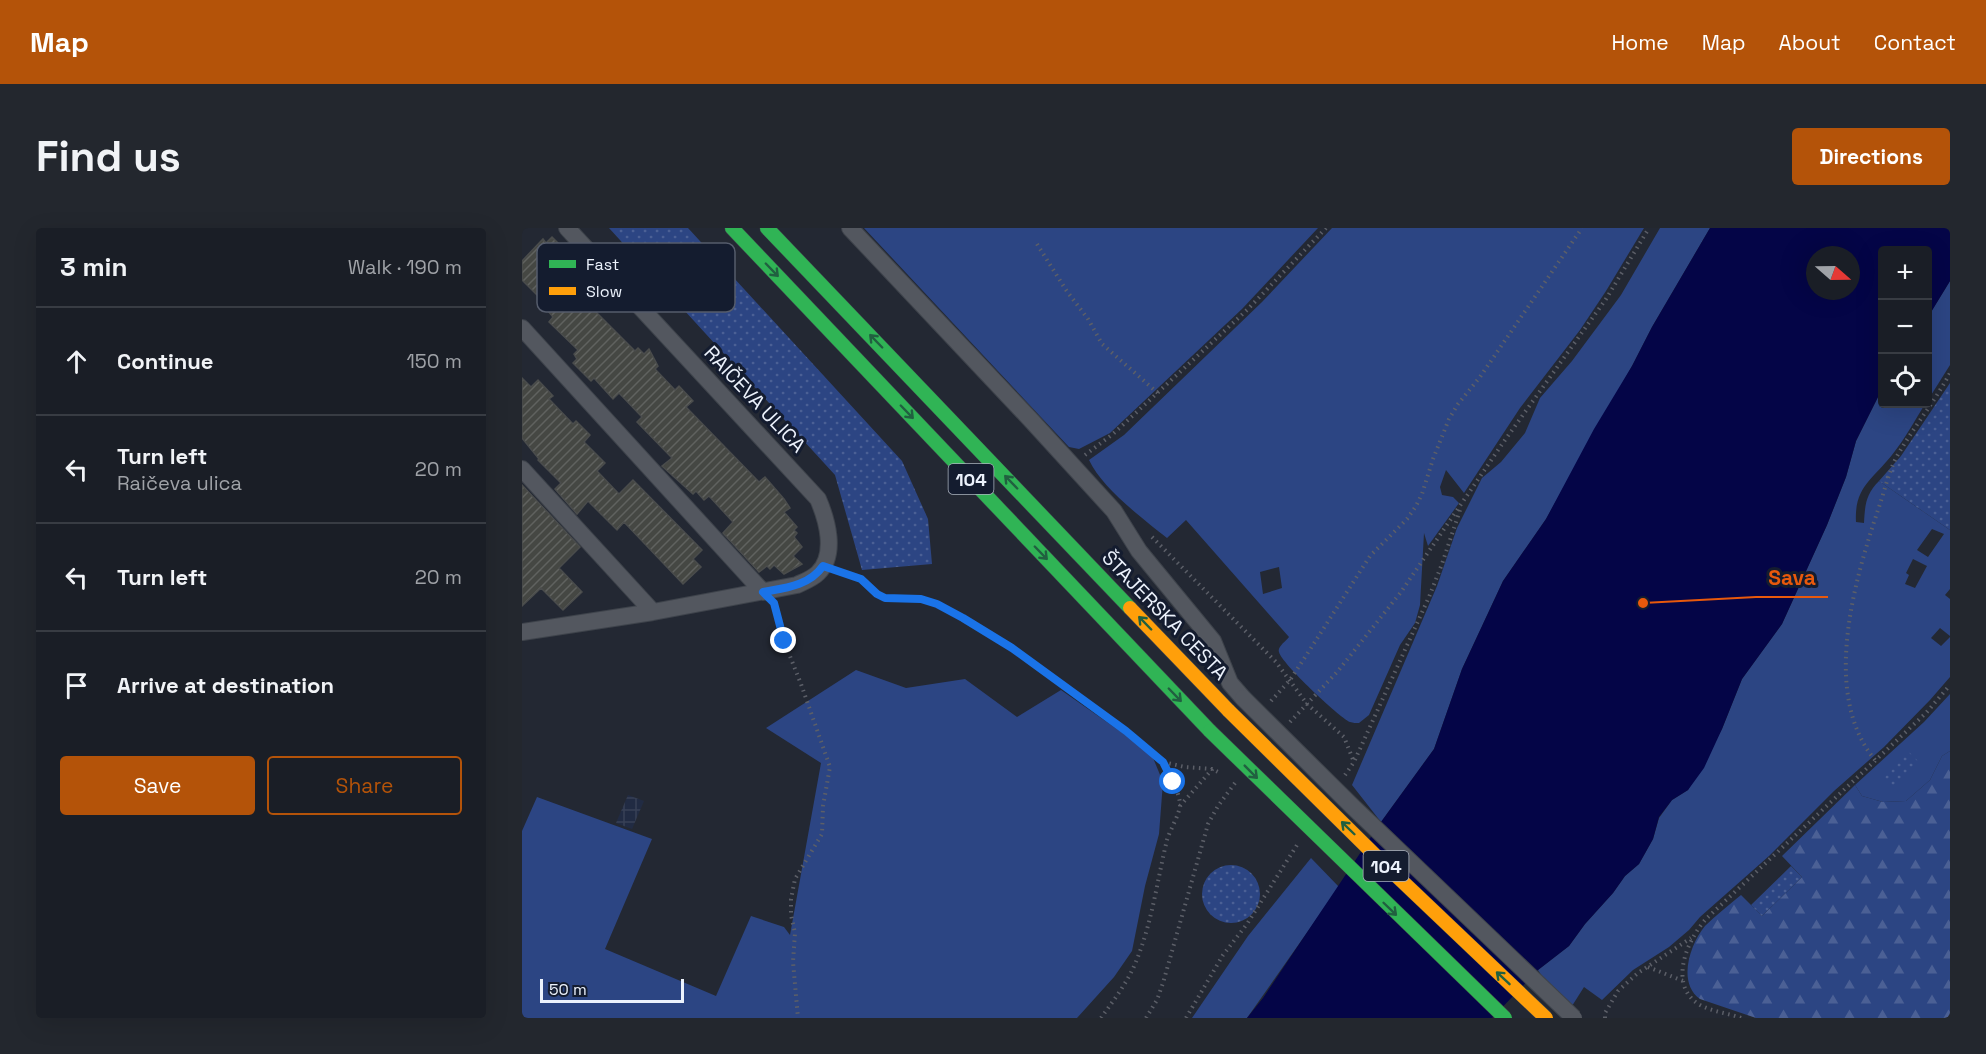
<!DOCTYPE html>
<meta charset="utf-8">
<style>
body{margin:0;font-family:"Space Grotesk",sans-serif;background:#23272e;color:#f1f3f6}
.controls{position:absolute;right:18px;top:18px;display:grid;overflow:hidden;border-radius:6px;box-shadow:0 6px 24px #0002}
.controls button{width:54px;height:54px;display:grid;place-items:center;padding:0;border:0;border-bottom:2px solid #383c43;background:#1a1e26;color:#f1f3f6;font:30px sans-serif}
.compass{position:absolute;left:1284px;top:18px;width:54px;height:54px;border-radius:50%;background:#1a1e26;box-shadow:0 6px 24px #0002;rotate:110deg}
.scale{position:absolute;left:18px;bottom:15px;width:144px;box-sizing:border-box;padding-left:6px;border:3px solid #ecf2fc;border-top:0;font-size:16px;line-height:21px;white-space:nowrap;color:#ecf2fc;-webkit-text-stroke:4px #141c2f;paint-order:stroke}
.stop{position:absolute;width:18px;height:18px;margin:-14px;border:4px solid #1a73e8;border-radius:50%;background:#fff}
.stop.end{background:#1a73e8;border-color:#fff;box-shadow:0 2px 6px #0008}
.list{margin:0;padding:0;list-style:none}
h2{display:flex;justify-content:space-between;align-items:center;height:78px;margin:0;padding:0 24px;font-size:26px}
h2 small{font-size:20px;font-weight:400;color:#9fa2a7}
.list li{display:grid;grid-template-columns:39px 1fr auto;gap:18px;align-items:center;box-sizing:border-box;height:108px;padding:0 24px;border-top:2px solid #383c43}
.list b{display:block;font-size:22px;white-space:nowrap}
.list p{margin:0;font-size:20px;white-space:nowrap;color:#9fa2a7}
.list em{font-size:20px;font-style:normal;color:#9fa2a7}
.actions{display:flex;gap:12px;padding:18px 24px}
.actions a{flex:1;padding:14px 0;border:2px solid #b45309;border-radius:6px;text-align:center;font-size:21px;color:#b45309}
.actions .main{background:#b45309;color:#fff}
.icon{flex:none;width:33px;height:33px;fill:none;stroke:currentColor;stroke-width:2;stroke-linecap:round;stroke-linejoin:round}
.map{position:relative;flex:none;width:1428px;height:790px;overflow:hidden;border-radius:6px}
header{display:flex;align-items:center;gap:36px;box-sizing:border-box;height:84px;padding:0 30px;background:#b45309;color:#fff}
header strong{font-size:28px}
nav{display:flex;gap:33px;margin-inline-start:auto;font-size:21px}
.intro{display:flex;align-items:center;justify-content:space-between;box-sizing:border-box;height:144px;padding:0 36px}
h1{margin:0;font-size:42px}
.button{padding:15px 27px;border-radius:6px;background:#b45309;color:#fff;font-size:21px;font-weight:700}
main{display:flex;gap:36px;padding:0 36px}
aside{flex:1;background:#1a1e26;border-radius:6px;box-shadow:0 6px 24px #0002}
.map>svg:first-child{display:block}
.industrial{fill:url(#industrial-grid)}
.grass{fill:#2c4583;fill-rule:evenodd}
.forest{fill:url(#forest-firs)}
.park{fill:url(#park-dots)}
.water{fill:#040547;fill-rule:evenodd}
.building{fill:url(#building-hatch);stroke:#4a4c4c;stroke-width:1.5}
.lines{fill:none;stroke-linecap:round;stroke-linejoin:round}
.street-casing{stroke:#3e434b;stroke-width:18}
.fast-casing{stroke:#3e434b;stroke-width:15}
.slow-casing{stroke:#3e434b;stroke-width:15}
.path{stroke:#5c5f68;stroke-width:4;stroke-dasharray:1.5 4.5;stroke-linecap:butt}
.street{stroke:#53575f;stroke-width:16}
.fast{stroke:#30b455;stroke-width:14}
.slow{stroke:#ff9f0a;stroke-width:14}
.street-bridge-casing{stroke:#3e434b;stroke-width:18;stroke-linecap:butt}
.fast-bridge-casing{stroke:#3e434b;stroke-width:15;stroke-linecap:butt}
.slow-bridge-casing{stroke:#3e434b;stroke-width:15;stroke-linecap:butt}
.street-bridge{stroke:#53575f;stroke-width:16}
.fast-bridge{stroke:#30b455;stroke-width:14}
.slow-bridge{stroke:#ff9f0a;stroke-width:14}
.oneway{stroke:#216040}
.route{stroke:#1a73e8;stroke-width:8}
.labels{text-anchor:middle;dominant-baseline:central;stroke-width:6;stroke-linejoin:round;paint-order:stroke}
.shield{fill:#141c2f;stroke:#abb2be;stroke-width:1.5}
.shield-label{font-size:18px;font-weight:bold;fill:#ecf2fc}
.street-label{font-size:20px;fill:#ecf2fc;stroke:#141c2f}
.key{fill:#141c2f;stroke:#555c6c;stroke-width:1.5}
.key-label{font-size:16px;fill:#ecf2fc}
.leader{fill:none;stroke:#e8590c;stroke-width:2}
.callout-dot{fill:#e8590c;stroke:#141c2f;stroke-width:2}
.callout-label{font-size:21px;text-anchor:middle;font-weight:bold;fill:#e8590c;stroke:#141c2f;stroke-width:6;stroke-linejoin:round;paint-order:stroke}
</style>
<header>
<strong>Map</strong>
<nav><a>Home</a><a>Map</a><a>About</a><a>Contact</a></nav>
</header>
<div class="intro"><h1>Find us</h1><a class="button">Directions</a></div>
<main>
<aside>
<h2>3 min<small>Walk · 190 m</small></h2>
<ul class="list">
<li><svg class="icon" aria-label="ahead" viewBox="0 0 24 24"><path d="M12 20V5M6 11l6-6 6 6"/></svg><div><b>Continue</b></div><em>150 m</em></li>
<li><svg class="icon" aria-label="left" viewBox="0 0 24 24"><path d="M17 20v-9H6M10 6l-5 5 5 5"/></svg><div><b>Turn left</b><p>Raičeva ulica</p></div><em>20 m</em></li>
<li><svg class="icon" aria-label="left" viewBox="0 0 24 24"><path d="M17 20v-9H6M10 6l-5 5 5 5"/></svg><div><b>Turn left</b></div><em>20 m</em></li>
<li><svg class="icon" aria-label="arrive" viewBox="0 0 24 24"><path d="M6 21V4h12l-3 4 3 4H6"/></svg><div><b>Arrive at destination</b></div></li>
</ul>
<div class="actions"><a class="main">Save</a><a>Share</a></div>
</aside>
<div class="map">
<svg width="1428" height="790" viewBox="0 0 1428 790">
<defs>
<pattern id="industrial-grid" width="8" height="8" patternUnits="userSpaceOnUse" patternTransform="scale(1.5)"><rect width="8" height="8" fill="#212b43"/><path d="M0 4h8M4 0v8" fill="none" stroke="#374056"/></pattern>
<pattern id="forest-firs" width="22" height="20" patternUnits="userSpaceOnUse" patternTransform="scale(1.5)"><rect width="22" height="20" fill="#2c4583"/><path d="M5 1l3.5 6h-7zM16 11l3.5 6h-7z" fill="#4b6095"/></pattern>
<pattern id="park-dots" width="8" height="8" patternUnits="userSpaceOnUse" patternTransform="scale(1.5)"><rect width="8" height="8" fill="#2c4583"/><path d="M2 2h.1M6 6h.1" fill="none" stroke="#4b6095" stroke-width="1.8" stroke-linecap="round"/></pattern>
<pattern id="building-hatch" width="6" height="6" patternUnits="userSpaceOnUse" patternTransform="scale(1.5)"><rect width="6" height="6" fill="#454743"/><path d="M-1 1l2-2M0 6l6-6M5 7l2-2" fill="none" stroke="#60625f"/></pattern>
</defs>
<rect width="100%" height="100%" fill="#232833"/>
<path class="industrial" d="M 106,567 L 122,573 L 110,601 L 94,595 Z"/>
<path class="grass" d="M 342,0 L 796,0 L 720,81 L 588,205 L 557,221 L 547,219 Z
M 810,0 L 1122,0 L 1084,63 L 1058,102 L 998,180 L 942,265 L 924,242 L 918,259 L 920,267 L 931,269 L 937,275 L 906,318 L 902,305 L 898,377 L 893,395 L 878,417 L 847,487 L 837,495 C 834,495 831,495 828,494 C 817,489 759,435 757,424 C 755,419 764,413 767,409 L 664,292 L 645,310 C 621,291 580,260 567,232 L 602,207 L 740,74 ZM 757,339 L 760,360 L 741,366 L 738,344 Z
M 1138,0 L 1188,0 L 1130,99 L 1110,138 L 1024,291 L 981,353 L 940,441 L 912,521 L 859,594 L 830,557 L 915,358 L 935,300 L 960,250 L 979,234 L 1003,205 L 1018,170 L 1050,133 L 1099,67 Z
M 1428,53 L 1428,137 L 1406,172 L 1406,89 Z
M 1360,161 L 1360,176 L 1403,176 C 1393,192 1383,211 1370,227 C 1351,251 1332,259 1334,294 L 1342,295 C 1343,276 1344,266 1357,253 L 1428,302 L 1428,361 L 1423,367 L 1428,371 L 1428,408 L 1418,400 L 1409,410 L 1419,418 L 1428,409 L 1428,449 L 1408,472 L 1362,519 L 1312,563 L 1247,628 L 1178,689 L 1167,702 L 1147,719 L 1111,742 L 1080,772 L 1062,759 L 1050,778 L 1023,753 L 1016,742 L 1047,718 L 1063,696 L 1091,665 L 1103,648 L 1117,636 L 1131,611 L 1137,590 L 1150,572 L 1166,562 L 1200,501 L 1220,451 L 1260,396 L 1305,297 L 1324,249 L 1334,213 ZM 1410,301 L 1422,306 L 1406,329 L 1395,322 ZM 1391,331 L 1405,338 L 1393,360 L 1383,356 L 1387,347 L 1384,345 Z
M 334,442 L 384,460 L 443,451 L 495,489 L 539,462 L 629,525 L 641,554 L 637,606 L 623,658 L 610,723 L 592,749 L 555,790 L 0,790 L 0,603 L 15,569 L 130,611 L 83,721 L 194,768 L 229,688 L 262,699 L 268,707 L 299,535 L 244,500 Z
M 1428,466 L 1428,523 L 1420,528 L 1408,552 L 1384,573 L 1361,574 L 1340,568 L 1333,557 L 1402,494 Z
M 789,630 L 817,659 L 725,790 L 670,790 L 726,708 Z"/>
<path class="forest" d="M 1428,523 L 1428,790 L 1234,790 L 1178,771 C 1155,755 1168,716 1183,698 C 1194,687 1207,677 1219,667 L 1240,688 L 1280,649 L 1260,628 L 1333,557 L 1340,568 L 1361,574 L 1384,573 L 1408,552 L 1420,528 Z"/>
<path class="park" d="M 87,0 L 166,0 L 380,233 L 406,291 L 410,336 L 340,342 L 313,247 Z
M 1428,155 L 1428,302 L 1357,253 L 1379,228 Z
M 1387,524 L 1396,533 L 1370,560 L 1361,551 Z
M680 666a29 29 0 1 1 58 0a29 29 0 1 1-58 0Z
M 1269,638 L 1280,649 L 1240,688 L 1229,677 Z"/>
<path class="water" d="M 1188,0 L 1428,0 L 1428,53 L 1406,89 L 1406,22 L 1360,22 L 1360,161 L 1334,213 L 1324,249 L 1305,297 L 1260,396 L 1220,451 L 1200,501 L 1182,540 L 1166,562 L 1150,572 L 1137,589 L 1131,611 L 1117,636 L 1103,648 L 1091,665 L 1063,696 L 1047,718 L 1016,742 L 970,790 L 725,790 L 741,770 L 859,594 L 912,521 L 940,441 L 981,353 L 1024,291 L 1072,201 L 1110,138 L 1130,99 ZM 1293,27 L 1329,27 L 1329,63 L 1293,63 Z"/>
<path class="building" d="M 30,9 L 61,40 L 52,49 L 75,72 L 69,79 L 113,123 L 116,120 L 122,126 L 127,121 L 136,138 L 133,141 L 153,162 L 157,158 L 171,173 L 164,179 L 237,254 L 243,249 L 262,271 L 268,280 L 262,284 L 275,299 L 272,302 L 275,305 L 272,309 L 280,319 L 271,328 L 280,336 L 262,346 L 252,337 L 248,341 L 245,338 L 237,344 L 201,305 L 211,294 L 187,268 L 182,272 L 174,263 L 171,266 L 140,238 L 150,230 L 115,194 L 120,189 L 97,165 L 91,171 L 72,150 L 69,153 L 51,135 L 55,131 L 52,126 L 56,122 L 27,94 L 31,89 L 26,83 L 28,80 L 0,52 L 0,33 L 21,11 L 24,15 Z
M 0,150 L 9,159 L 16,152 L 31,168 L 27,171 L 51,196 L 54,193 L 68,207 L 62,214 L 83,235 L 75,243 L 97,266 L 111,252 L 180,322 L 171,331 L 179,339 L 161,356 L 102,294 L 95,302 L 66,273 L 55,286 L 33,261 L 39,255 L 16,232 L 17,231 L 0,210 Z
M 0,257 L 58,319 L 37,340 L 60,364 L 41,382 L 19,360 L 0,378 Z"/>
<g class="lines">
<g class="street-casing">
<path id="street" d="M 328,0 L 508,191 L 592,283 L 617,323 L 691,413 L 708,455 L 721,470
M 0,100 L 241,364
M 0,241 L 131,384
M 0,404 L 131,384 L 275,357 C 281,354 290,351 296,345 C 315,326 305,292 296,271 L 45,0"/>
</g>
<g class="fast-casing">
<path id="fast" d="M 210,0 L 688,503
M 245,0 L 608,380"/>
</g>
<g class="slow-casing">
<path id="slow" d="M 608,380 L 707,483"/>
</g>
<path class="path" d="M 515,16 L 544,62 L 566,91 L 580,116 L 637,166
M 563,227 L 591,206 L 725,82 L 804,0
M 630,309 L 754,434 L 785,476 L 822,509 L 832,534
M 316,344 L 339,352 L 355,366 L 363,370 L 399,371 L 415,376 L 490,420 L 557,468 L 641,534 L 663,539 L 690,541 L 698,545
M 252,377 L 262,413 L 279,456 L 308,539 L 301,578 L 300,606 L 273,651 L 269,671 L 269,687 L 273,705 L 271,734 L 276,790
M 749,473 L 768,452 L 789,420 L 848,328 L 885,291 L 894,278 L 900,266 L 911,231 L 927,191 L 936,176 L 958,149 L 1060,0
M 768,494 L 816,443 L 879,364 L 983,212 L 1084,71 L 1127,0
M 1353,532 C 1299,467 1332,354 1356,282 C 1362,265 1366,246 1374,230 C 1390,201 1412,175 1428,145
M 823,547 L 832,534 L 907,369 L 920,336 L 938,282
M 658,578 L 693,538
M 1126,739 L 1161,753
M 579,790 C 591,773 605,755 613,736 C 630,696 635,653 645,612 C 648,602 658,585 658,577 C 658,565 647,545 641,534
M 624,790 L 635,772 L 641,755 L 686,596 L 696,578 L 713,555
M 664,790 L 701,727 L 725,696 L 775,617
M 1083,790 L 1083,785 L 1096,763 L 1116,745 L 1169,710
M 1219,790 C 1206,785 1191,784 1178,777 C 1145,758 1165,711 1185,690 L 1404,485 L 1428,457"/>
<use href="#street" class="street"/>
<use href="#fast" class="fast"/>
<use href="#slow" class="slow"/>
<g class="street-bridge-casing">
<path id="street-bridge" d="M 721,470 L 830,578 L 1052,790"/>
</g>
<g class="fast-bridge-casing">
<path id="fast-bridge" d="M 688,503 L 983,790"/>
</g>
<g class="slow-bridge-casing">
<path id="slow-bridge" d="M 707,483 L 861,635 L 1024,790"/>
</g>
<use href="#street-bridge" class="street-bridge"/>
<use href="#fast-bridge" class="fast-bridge"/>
<use href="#slow-bridge" class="slow-bridge"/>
</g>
<defs><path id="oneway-shaft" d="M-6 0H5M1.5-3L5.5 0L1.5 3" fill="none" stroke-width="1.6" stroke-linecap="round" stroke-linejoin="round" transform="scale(1.5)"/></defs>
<g class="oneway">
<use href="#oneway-shaft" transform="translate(250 42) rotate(46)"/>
<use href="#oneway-shaft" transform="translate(354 113) rotate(-134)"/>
<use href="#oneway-shaft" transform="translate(385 184) rotate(46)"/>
<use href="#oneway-shaft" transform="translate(489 254) rotate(-134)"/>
<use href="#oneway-shaft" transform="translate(519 325) rotate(46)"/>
<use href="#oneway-shaft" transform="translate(623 395) rotate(-134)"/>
<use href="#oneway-shaft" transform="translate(653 467) rotate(46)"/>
<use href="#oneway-shaft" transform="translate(729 544) rotate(45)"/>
<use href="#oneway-shaft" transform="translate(826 600) rotate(-136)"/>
<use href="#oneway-shaft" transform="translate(868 681) rotate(44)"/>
<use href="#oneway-shaft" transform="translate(981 750) rotate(-137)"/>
</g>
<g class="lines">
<path class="route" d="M 262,413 L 252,375 L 241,364 C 263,360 287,358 301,338 L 339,351 L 355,366 L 363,370 L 399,371 L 415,376 L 441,390 L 490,420 L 604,503 L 641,534 L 651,554"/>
</g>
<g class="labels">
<g class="shield">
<rect x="426.5" y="236" width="45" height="30" rx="4.5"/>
<rect x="841.5" y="623" width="45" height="30" rx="4.5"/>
</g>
<g class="shield-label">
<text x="449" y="251">104</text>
<text x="864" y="638">104</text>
</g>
<g class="street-label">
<text transform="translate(233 171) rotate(47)">RAIČEVA ULICA</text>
<text transform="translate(643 387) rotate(46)">ŠTAJERSKA CESTA</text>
</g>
</g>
<rect x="15" y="15" width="198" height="69" rx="9" class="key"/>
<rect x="27" y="32" width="27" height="8" fill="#30b455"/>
<rect x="27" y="59" width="27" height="8" fill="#ff9f0a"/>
<g class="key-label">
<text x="64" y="42">Fast</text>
<text x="64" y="69">Slow</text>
</g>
<path class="leader" d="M1121 375L1234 369H1306"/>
<circle class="callout-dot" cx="1121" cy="375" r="6"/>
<g class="callout-label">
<text x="1270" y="357">Sava</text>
</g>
</svg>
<div class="controls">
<button>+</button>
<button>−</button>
<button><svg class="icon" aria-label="locate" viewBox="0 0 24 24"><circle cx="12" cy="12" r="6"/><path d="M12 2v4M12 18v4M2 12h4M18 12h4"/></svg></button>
</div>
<svg class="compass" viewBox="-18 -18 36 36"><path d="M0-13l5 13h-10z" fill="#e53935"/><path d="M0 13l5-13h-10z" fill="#9fa2a7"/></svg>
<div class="scale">50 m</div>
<div class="stop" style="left:651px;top:554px"></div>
<div class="stop end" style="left:262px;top:413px"></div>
</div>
</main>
